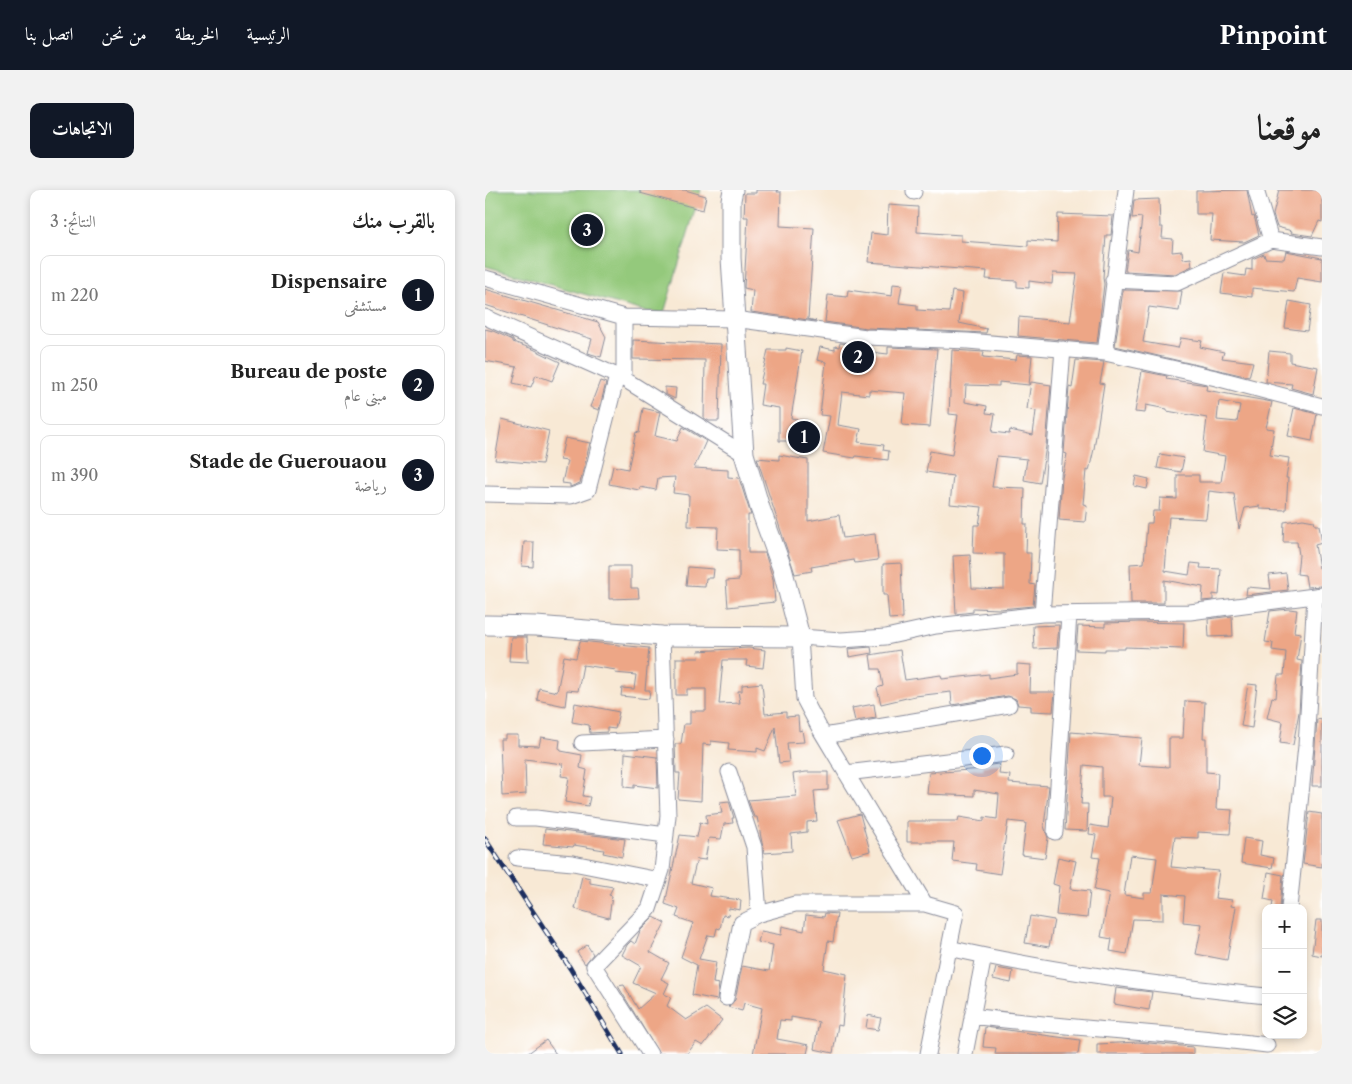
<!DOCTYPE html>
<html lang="ar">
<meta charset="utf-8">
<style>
body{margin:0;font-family:"Libre Caslon Text",Amiri,serif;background:#f2f2f2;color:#222;direction:rtl}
.controls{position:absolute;right:15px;bottom:15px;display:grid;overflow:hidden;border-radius:10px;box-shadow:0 2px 8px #0003}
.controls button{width:45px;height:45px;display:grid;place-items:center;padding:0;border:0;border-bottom:1px solid #e0e0e0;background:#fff;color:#222;font:25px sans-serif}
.you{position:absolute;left:496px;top:565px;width:18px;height:18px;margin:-12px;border:4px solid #fff;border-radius:50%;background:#1a73e8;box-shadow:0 0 0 8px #1a73e833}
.badge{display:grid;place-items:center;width:32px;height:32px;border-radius:50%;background:#111827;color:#fff;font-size:16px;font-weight:700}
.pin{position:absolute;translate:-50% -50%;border:2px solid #fff;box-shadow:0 1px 5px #0006}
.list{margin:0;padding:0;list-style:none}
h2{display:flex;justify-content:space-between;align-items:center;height:65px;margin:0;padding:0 20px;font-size:21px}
h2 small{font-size:16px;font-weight:400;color:#767676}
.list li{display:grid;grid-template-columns:32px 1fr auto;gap:15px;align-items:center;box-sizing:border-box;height:80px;margin:0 10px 10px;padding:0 10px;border:1px solid #e0e0e0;border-radius:10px}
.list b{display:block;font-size:19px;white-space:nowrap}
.list p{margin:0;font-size:16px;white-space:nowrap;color:#767676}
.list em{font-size:16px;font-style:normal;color:#767676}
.icon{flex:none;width:28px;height:28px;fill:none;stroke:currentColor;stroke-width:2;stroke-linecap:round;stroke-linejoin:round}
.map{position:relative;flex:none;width:837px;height:864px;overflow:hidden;direction:ltr;border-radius:10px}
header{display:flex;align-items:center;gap:30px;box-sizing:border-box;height:70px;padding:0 25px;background:#111827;color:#fff}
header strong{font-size:24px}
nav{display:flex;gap:28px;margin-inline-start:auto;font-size:18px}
.intro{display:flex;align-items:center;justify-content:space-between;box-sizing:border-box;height:120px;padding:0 30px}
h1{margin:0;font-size:35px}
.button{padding:12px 22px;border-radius:10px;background:#111827;color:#fff;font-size:18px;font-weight:700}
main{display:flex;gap:30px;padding:0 30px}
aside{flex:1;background:#fff;border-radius:10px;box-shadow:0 2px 8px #0003}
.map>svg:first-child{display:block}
.green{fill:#94c97b;stroke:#587c6c}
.building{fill:#eda686;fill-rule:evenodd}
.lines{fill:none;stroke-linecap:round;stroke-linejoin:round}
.minor-casing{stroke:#8a8c9a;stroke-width:17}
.major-casing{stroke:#8a8c9a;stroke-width:21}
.minor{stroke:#fff;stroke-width:15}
.major{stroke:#fff;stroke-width:19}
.rail-casing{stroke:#1b2f5e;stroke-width:5}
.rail{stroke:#fff;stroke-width:3;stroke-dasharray:9;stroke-linecap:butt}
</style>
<header>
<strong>Pinpoint</strong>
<nav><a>الرئيسية</a><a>الخريطة</a><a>من نحن</a><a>اتصل بنا</a></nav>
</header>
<div class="intro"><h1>موقعنا</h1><a class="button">الاتجاهات</a></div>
<main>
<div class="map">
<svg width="837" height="864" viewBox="0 0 837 864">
<rect width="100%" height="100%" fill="#fff"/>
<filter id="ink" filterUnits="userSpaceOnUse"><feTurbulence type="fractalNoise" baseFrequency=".02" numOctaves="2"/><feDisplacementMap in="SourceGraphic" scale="10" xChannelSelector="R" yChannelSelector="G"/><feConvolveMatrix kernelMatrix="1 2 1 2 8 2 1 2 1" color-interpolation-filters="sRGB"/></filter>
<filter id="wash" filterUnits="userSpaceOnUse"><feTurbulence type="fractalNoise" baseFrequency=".0096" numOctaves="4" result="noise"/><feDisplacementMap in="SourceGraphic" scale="20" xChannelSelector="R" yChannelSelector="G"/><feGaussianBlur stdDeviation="1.12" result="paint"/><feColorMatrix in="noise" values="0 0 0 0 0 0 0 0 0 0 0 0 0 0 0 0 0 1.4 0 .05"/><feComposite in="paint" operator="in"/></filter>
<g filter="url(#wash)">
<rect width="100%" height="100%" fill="#f8e9d5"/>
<path class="green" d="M 1,0 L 216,0 L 179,123 L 158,121 L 0,76 Z"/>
<g id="blocks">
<path class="building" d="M 155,0 L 200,0 L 221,6 L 218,20 L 155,3 Z
M 271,0 L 293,0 L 292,2 L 296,2 L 295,36 L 329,38 L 323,129 L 331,131 L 266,122 L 268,100 L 259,98 L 263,27 L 259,27 L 260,3 L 271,3 Z
M 762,0 L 767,27 L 769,26 L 774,45 L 759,52 L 725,50 L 727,24 L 711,24 L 711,1 Z
M 794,0 L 837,0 L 837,32 L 834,31 L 827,46 L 806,43 L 807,41 L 792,37 L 788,25 Z
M 674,9 L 675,37 L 678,37 L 677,48 L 688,49 L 687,62 L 697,61 L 698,69 L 706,68 L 707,76 L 690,84 L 640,81 L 643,60 L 653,62 L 657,27 L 647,28 L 649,10 Z
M 403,15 L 433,17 L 432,42 L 476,45 L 476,51 L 543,56 L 543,50 L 572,52 L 573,24 L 628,26 L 626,45 L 621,45 L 618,88 L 619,94 L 612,153 L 533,146 L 534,127 L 585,132 L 592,84 L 568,83 L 567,94 L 544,91 L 544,98 L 532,97 L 532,91 L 501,89 L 502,81 L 383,72 L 386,43 L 402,45 Z
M 801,61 L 837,68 L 837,92 L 812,88 L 809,102 L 767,98 L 767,107 L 736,103 L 739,83 L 760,86 L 761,79 L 767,80 L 767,69 L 779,64 L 780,68 L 799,69 Z
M 408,94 L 417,95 L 414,113 L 432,115 L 432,120 L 464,122 L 467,101 L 478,103 L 474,133 L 502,139 L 501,143 L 382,138 L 340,132 L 343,105 L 362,107 L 363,100 L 407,106 Z
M 0,99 L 113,132 L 121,147 L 116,167 L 103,163 L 107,149 L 0,115 Z
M 638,100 L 697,101 L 694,121 L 664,117 L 658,152 L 693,158 L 696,148 L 717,151 L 715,157 L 739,162 L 737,168 L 768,172 L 764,187 L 630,156 Z
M 804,111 L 826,115 L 822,141 L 800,138 Z
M 0,139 L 8,141 L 28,150 L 28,152 L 48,159 L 75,172 L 67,191 L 51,185 L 46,197 L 28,193 L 32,177 L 0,171 Z
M 148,150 L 236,154 L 234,231 L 224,231 L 219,228 L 220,170 L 148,169 Z
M 355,153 L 386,157 L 385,162 L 403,164 L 403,157 L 452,159 L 445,237 L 417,235 L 420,203 L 384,200 L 384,205 L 357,202 L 353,235 L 376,239 L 373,252 L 399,255 L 398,260 L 404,261 L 403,270 L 371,266 L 370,268 L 338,263 L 345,226 L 335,225 L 341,172 L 332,170 L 335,157 L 350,160 L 350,156 L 354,157 Z
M 301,158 L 317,161 L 306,228 L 312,229 L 312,230 L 322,230 L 323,251 L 294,251 L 294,218 L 275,215 L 278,194 L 275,194 L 283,160 L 301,160 Z
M 467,160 L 499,162 L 498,167 L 531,170 L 532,165 L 547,166 L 544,195 L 514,192 L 514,196 L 481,195 L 480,212 L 502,216 L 501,223 L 510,224 L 507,242 L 524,244 L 525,240 L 548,245 L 551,221 L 542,219 L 546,192 L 566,195 L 561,256 L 555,293 L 539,290 L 542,269 L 512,266 L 507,297 L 540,298 L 539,334 L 542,334 L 541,363 L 546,363 L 545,394 L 550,395 L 548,416 L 515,419 L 488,418 L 488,422 L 471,424 L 468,366 L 485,365 L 487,398 L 519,399 L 519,364 L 488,363 L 489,335 L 494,335 L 497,317 L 465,314 L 468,286 L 441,282 L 445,261 L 467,265 L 473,225 L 464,224 Z
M 784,161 L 805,163 L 805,172 L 833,177 L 828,204 L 806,198 L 807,194 L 781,192 Z
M 591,170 L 619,172 L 615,193 L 619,194 L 609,259 L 604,281 L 601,280 L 598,314 L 602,315 L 600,332 L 574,330 L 577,288 L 582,264 L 579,263 L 584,197 L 587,198 Z
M 657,181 L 682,186 L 681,189 L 722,195 L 721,200 L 787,212 L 781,238 L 789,239 L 785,265 L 804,268 L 801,288 L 803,288 L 801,320 L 775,319 L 775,316 L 760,318 L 754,339 L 749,304 L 724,301 L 721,329 L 684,327 L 680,381 L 704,385 L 706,373 L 716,374 L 715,378 L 736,379 L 734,405 L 728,404 L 728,410 L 717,411 L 718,397 L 679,390 L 679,413 L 646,413 L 645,374 L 659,373 L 662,333 L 667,333 L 668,321 L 674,321 L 675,308 L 692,309 L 692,285 L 714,285 L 714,292 L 736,292 L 740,266 L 718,262 L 722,228 L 682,221 L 682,219 L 661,215 L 660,223 L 650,222 ZM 734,211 L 755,215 L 752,232 L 732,230 Z
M 115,191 L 121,193 L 114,220 L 105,217 Z
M 180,197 L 191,198 L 190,209 L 180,204 Z
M 158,218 L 175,222 L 170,246 L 192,251 L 198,237 L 221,251 L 209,278 L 243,280 L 243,287 L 254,288 L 266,325 L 263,325 L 263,363 L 280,363 L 288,389 L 290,412 L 243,417 L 241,391 L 254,390 L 254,360 L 232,359 L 233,337 L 203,336 L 204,305 L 188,303 L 190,287 L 173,288 L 171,300 L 155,297 L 154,300 L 124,294 L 128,276 L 143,279 L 151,242 L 154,243 Z
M 809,218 L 832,224 L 827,251 L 803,246 Z
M 17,229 L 64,241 L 57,274 L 10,270 Z
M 80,248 L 105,253 L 95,293 L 85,297 L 85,294 L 77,293 L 82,271 L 75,270 Z
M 675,264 L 699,268 L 696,282 L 672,278 Z
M 294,265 L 323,270 L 323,331 L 354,325 L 358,348 L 390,344 L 393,370 L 370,373 L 369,370 L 326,377 L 327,381 L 310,384 L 272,268 L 294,270 Z
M 651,286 L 664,289 L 662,299 L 649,296 Z
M 818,329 L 829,331 L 830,335 L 834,335 L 837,353 L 830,355 L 834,378 L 837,378 L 837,396 L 822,397 L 820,385 L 812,384 L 814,365 L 812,352 L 798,352 L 799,332 Z
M 39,352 L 49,352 L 48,377 L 37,376 Z
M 416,373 L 418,428 L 404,429 L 402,405 L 398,405 L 398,374 Z
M 124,376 L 146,376 L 146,398 L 153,398 L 154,408 L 124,409 Z
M 203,377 L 229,379 L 228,388 L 221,388 L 220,397 L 201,396 Z
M 801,383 L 803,400 L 761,405 L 762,397 L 786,399 L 784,385 Z
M 804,419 L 812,420 L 809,442 L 816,443 L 812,470 L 817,471 L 814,522 L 808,555 L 795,553 L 798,532 L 782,528 L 787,507 L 791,508 L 793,485 L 799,485 L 801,462 L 787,460 L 788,453 L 780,452 L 785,421 Z
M 747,426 L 748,446 L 724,447 L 723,429 Z
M 655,432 L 699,433 L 698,459 L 640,457 L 640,459 L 620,459 L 620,461 L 591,460 L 593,436 L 620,437 L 620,433 Z
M 574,435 L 572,458 L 549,459 L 548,436 Z
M 26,447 L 42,447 L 43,472 L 24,471 Z
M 95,451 L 164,458 L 160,500 L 165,500 L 164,509 L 136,506 L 137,498 L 149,499 L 151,485 L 130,483 L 131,480 L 98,475 L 93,501 L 82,500 L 80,516 L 52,510 L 54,498 L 72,502 L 79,466 L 91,468 Z
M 386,457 L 387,463 L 364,467 L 363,459 Z
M 263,458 L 280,460 L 278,478 L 261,476 L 262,470 L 238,470 L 234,514 L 255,513 L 253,501 L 257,501 L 257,495 L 277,493 L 280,524 L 301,522 L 301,527 L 313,526 L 314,541 L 317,540 L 319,552 L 302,553 L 304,572 L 294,573 L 290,537 L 280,561 L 272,558 L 272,562 L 243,560 L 244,553 L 226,551 L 226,555 L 218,554 L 216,611 L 193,609 L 195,583 L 191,583 L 190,554 L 196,554 L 199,534 L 205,534 L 205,521 L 221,521 L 221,499 L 202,499 L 202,505 L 191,505 L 191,468 L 214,468 L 213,461 Z
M 415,460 L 420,490 L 456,485 L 457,489 L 504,484 L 504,488 L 532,484 L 532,474 L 546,475 L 545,502 L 570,502 L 568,522 L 546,521 L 546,516 L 533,515 L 531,509 L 523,506 L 467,515 L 466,502 L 430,506 L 396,514 L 392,498 L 398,496 L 395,479 L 387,479 L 385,465 Z
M 763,494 L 772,495 L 767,538 L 756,536 Z
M 700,511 L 720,512 L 718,548 L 721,548 L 721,582 L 733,583 L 731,619 L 747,620 L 745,644 L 713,642 L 713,648 L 690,647 L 686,677 L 734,681 L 730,708 L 747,710 L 746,716 L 751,717 L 742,770 L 711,764 L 717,734 L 698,732 L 700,706 L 678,704 L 678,730 L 648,729 L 642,764 L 625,761 L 627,749 L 616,747 L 624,703 L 609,700 L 615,668 L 607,667 L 611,645 L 604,644 L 605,635 L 623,638 L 626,607 L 617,607 L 617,577 L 599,575 L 596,614 L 603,614 L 602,641 L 580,640 L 586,542 L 657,548 L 654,575 L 684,577 L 684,548 L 698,548 ZM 645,665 L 672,668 L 667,703 L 659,703 L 659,708 L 639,705 Z
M 90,513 L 134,522 L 130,539 L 122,538 L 122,542 L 105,543 L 104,535 L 87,532 Z
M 389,514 L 391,528 L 370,531 L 367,518 Z
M 832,529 L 837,530 L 837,596 L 827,596 Z
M 20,545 L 33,545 L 33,555 L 54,556 L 56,547 L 75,550 L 74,558 L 76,561 L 97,565 L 95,578 L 102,580 L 98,606 L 105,607 L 103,616 L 80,612 L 84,587 L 76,586 L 78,574 L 40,569 L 41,604 L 17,606 L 15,549 L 20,549 Z
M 140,563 L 172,567 L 173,598 L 149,595 L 149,598 L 139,597 Z
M 513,574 L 515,575 L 514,584 L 525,585 L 524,593 L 564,596 L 559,636 L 563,648 L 560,668 L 537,665 L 541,633 L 523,631 L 515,684 L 491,680 L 492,674 L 467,671 L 469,652 L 422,652 L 422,631 L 473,631 L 474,627 L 499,631 L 499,627 L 512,629 L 514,604 L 489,600 L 489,606 L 442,604 L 444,583 L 498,579 L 499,576 Z
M 321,582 L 343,582 L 343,600 L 329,601 L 332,631 L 322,632 L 322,642 L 306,644 L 307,661 L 279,663 L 272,627 L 269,627 L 263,610 L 311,606 L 308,584 Z
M 244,611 L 249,628 L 247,628 L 248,633 L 239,634 L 236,649 L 224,648 L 220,670 L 212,669 L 206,693 L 227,698 L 225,706 L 256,710 L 255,720 L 244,718 L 243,726 L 238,725 L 235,739 L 232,738 L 230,746 L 223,745 L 214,769 L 231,772 L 228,793 L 234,794 L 232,810 L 207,805 L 212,775 L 196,767 L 208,733 L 191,727 L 194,719 L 180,714 L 195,645 L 212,647 L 215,632 L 222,634 L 221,625 L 237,623 L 235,612 Z
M 824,622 L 837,624 L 837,677 L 818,674 Z
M 375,624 L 385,661 L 367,666 L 353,630 Z
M 60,639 L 140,649 L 137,667 L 118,663 L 119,660 L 89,655 L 88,657 L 58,654 Z
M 759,648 L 777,651 L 775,665 L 789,668 L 787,678 L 756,673 Z
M 573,667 L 591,671 L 585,699 L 605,701 L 602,728 L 571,725 L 574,696 L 568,694 Z
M 783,682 L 798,685 L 795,718 L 787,718 L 788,711 L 779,709 Z
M 97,686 L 105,688 L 105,693 L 128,697 L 124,705 L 127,706 L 124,728 L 90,719 Z
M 340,723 L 352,724 L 348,752 L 343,751 L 339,779 L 362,784 L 357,836 L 353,835 L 348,863 L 329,859 L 334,832 L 306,827 L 306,831 L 295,830 L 292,849 L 324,855 L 322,864 L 268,864 L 277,818 L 259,813 L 257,821 L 243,817 L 250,810 L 257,776 L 284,781 L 288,755 L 273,752 L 276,741 L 296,745 L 297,736 L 319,741 L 321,725 L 339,727 Z
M 545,726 L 569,730 L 564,757 L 540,753 Z
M 169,727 L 180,733 L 165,762 L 184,773 L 176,789 L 184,793 L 179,804 L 186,807 L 182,816 L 201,830 L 221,818 L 237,830 L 218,856 L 211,852 L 202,864 L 174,864 L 133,796 L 139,795 L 153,819 L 171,803 L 148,793 L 156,776 L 137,765 L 142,755 L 146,751 L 150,754 L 155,741 Z
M 831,730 L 837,730 L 837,766 L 827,764 Z
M 102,755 L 108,764 L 100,774 L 92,762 Z
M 511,778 L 528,781 L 526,793 L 508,789 Z
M 631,798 L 667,802 L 664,820 L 629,814 Z
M 383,825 L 396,828 L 393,840 L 381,838 Z
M 500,837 L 595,850 L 593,864 L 510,864 L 511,858 L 498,857 Z
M 61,850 L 71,864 L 42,864 Z
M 653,852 L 708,857 L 708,864 L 612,864 L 612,854 Z"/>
</g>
</g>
<g filter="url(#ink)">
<use href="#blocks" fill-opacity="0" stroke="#8a8c9a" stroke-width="1"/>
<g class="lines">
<g class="minor-casing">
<path id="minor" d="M 771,0 L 786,50
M 429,2 L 429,0
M 0,88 L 139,127 L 249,129 L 381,147 L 483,151 L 620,163 L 731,188 L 837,216
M 628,90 L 692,93 L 786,50 L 837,57
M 0,127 L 139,189 L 259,264
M 139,127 L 139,189
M 620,163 L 641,0
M 0,304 L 86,306 L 103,300 L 132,186
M 557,424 L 578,159
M 339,546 L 524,515
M 97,553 L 181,549
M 244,582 L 269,657 L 274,724
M 361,583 L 521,564
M 31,628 L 51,628 L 181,645
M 570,642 L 584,424
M 32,668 L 88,673 L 174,690
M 440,714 L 336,541 L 319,509 L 315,447 L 356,450 L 401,447 L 451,436 L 557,424 L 705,422 L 837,405
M 804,718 L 821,556 L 830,406
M 464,758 C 568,782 675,795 781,806
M 241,808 L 256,733 L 274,724 L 310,714 L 440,714 L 471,723 L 443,864
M 487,826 C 585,839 684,843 782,855
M 165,864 L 109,776 L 164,719 L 177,680 L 183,626 L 177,446
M 480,864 L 499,766"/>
</g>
<g class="major-casing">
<path id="major" d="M 0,435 L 51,436 L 177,446 L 315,447 L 297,378 L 275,318 L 259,264 L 246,68 L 246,10 L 248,0"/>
</g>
<use href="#minor" class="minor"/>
<use href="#major" class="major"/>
<g class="rail-casing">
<path id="rail" d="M 0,649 L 85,778 L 137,864"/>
</g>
<use href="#rail" class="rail"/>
</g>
</g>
</svg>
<div class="controls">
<button>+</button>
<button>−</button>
<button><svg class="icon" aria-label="layers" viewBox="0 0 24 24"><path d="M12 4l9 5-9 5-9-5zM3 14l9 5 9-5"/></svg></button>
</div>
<div class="you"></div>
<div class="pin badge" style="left:319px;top:247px">1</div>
<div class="pin badge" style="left:373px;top:167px">2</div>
<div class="pin badge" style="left:102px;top:40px">3</div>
</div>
<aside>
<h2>بالقرب منك<small>النتائج: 3</small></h2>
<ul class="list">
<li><span class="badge">1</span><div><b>Dispensaire</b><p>مستشفى</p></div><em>220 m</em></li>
<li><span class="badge">2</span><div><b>Bureau de poste</b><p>مبنى عام</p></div><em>250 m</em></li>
<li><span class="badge">3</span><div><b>Stade de Guerouaou</b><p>رياضة</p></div><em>390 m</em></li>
</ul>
</aside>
</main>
